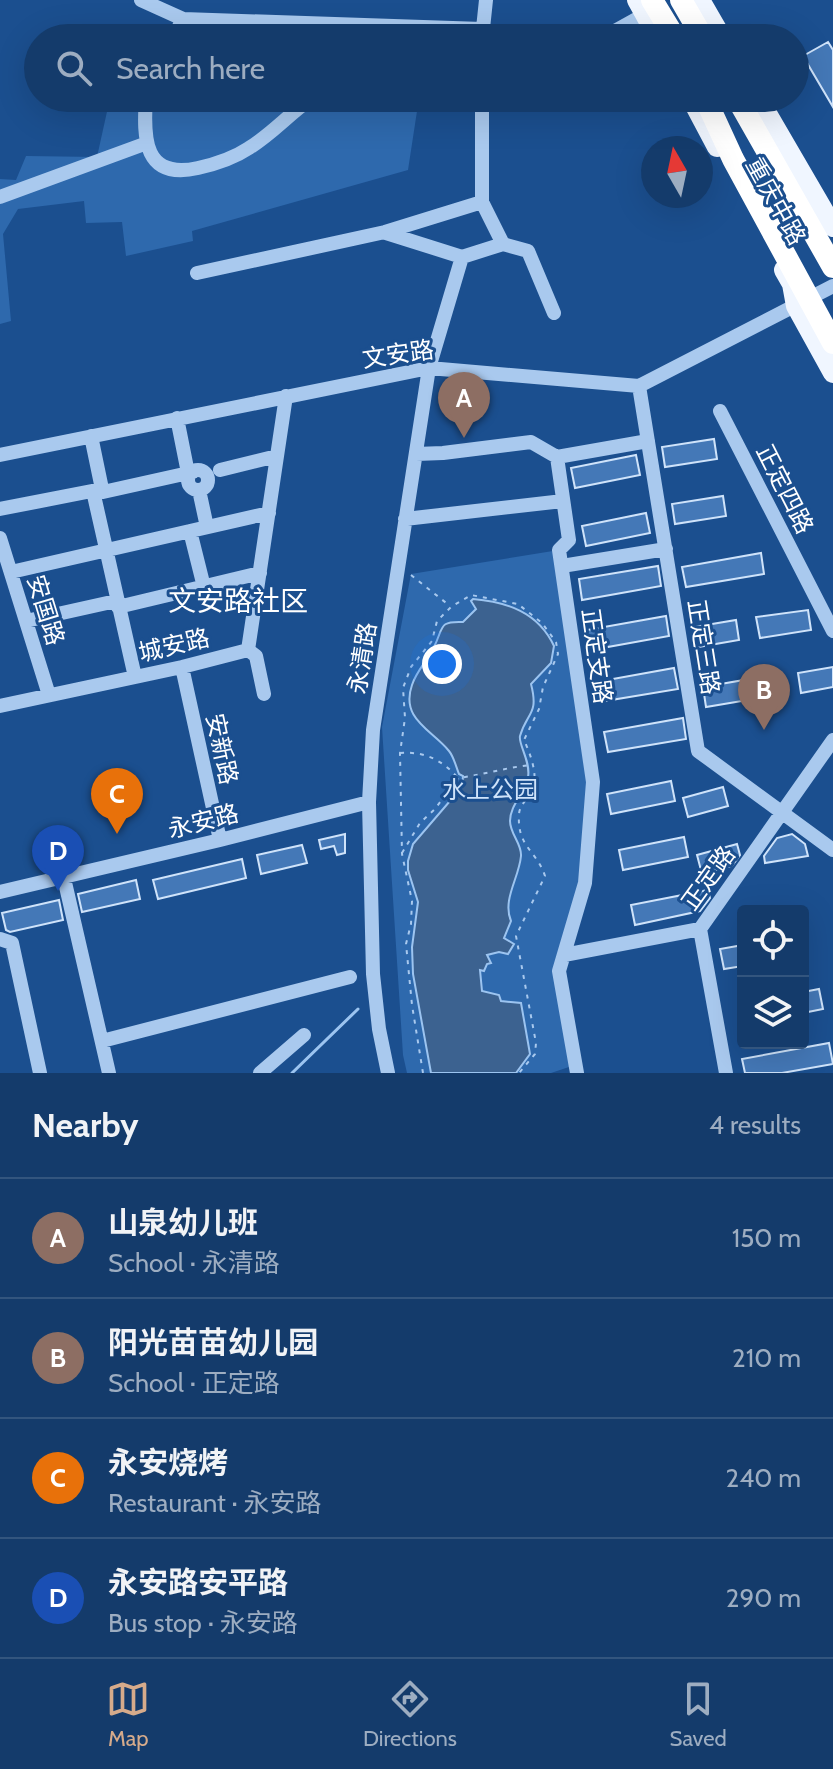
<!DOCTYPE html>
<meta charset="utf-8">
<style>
body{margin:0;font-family:Cabin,"Noto Sans SC",sans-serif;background:#1d4271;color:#f1f3f6}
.controls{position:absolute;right:24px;bottom:24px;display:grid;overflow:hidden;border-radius:8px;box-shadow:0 8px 32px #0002}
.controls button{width:72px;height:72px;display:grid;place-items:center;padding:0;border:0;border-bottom:2px solid #33557e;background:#143b6b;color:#f1f3f6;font:40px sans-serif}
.compass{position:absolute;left:641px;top:136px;width:72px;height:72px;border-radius:50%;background:#143b6b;box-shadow:0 8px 32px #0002;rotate:351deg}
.you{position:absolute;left:442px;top:664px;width:28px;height:28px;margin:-20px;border:6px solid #fff;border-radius:50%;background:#1a73e8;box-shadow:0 0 0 12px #1a73e833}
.badge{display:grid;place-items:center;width:52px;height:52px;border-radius:50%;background:#d6ab8b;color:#fff;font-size:26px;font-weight:700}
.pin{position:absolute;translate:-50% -66px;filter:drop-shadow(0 2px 4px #0008)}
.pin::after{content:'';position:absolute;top:42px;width:28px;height:24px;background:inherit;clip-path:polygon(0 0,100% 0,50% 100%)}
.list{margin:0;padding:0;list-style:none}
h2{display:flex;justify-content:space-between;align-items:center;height:104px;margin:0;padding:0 32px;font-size:34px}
h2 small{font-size:26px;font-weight:400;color:#9dadc1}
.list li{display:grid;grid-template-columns:52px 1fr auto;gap:24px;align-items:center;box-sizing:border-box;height:120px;padding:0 32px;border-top:2px solid #33557e}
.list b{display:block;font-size:30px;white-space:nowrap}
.list p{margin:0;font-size:26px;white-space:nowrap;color:#9dadc1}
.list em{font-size:26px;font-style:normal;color:#9dadc1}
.icon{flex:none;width:44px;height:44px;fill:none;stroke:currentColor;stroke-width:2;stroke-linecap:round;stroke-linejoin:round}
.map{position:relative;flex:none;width:833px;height:1073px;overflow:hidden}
.search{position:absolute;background:#143b6b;box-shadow:0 8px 32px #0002;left:24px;right:24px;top:24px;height:88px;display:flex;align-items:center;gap:20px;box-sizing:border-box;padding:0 28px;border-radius:44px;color:#9dadc1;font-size:30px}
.sheet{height:584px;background:#143b6b}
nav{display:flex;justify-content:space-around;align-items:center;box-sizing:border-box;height:112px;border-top:2px solid #33557e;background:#143b6b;font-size:22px;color:#9dadc1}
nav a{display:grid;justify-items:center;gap:4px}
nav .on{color:#d6ab8b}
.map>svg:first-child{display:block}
.green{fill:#2e69ad}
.water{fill:#3c6290;stroke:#9cc4f0;stroke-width:2}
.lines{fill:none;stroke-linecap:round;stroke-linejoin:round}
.stream{stroke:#9cc4f0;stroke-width:3}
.building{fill:#4478b7;stroke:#cfe3fa;stroke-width:2}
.path{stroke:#a9c9ee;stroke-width:2;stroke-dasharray:4 6;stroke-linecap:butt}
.minor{stroke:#a9c9ee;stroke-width:14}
.major{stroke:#f0f6ff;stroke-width:20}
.highway{stroke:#fff;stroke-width:22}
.highway-bridge{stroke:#fff;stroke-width:22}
.labels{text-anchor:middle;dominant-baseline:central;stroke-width:6;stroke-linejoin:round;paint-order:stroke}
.street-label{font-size:24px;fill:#fff;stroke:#1b4f8f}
.park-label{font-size:24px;fill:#cfe3fa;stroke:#1b4f8f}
.quarter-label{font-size:28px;fill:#fff;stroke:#1b4f8f}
</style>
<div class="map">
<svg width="833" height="1073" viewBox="0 0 833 1073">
<rect width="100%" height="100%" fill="#1b4f8f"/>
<path class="green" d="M 125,31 L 261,38 L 124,38 Z
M 110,98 L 419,98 L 408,170 L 192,231 L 193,241 L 126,256 L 122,222 L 86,223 L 84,201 L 18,209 L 3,234 L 11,321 L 0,324 L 0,179 L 16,180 L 26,156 L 97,157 Z
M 559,550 L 594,787 L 585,883 L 559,971 L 575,1065 L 551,1073 L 407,1073 L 403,1055 L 382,727 L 411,574 Z"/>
<path class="water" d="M 473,599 C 507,602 538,612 554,646 L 551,663 L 531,684 C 539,715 527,712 520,736 C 518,744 531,762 528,777 C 525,793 510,805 510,821 C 510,834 522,844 521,856 C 519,878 502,900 511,921 L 504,938 L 514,944 L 508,954 L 499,952 L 487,955 L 491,963 L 487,964 L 484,971 L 480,970 L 482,991 L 499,995 L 501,1001 L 521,1003 L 530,1054 L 516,1073 L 431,1073 L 413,974 L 412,947 L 418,902 L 408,870 L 408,861 L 413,844 L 462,787 L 463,776 L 459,774 C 456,767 454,757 449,751 C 432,730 400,719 412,685 C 417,670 428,660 434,647 C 444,627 438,621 463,622 L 476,609 L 471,601 Z"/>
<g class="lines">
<path class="stream" d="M 292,1073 L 358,1009"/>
</g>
<path class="building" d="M 828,42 L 833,50 L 833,107 L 803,56 Z
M 714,439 L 717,459 L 665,467 L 662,447 Z
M 636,455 L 640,475 L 575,488 L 571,468 Z
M 723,496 L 726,516 L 675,524 L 672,504 Z
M 646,513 L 650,533 L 586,546 L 582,526 Z
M 761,553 L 764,574 L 686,587 L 682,567 Z
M 658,566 L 661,586 L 582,600 L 579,579 Z
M 808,610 L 811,630 L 760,638 L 756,617 Z
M 666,616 L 669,636 L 591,650 L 587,630 Z
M 736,620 L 739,640 L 698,647 L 694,627 Z
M 833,667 L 833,687 L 801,693 L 798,673 Z
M 674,668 L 678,689 L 599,702 L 596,682 Z
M 744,680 L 748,700 L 706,707 L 703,687 Z
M 683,718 L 686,739 L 608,752 L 604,732 Z
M 671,781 L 675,801 L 611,814 L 607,794 Z
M 723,787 L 728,806 L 688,817 L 683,798 Z
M 345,834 L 345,853 L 337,855 L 334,846 L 321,849 L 319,840 Z
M 792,834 L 805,844 L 808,856 L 765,863 L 764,856 L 777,838 Z
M 684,837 L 688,857 L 623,870 L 619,850 Z
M 737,844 L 740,855 L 732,866 L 702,874 L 697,855 Z
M 302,845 L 307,863 L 261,874 L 257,855 Z
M 242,859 L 246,878 L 158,899 L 153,880 Z
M 136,880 L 140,899 L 82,912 L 78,894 Z
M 708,890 L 710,898 L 700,911 L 635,925 L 631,905 Z
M 59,900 L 63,920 L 10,932 L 6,930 L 2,913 Z
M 743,945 L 743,966 L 724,969 L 720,949 Z
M 819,989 L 823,1009 L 803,1013 L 803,992 Z
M 829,1043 L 833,1064 L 782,1073 L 745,1073 L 742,1059 Z"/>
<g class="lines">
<path class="path" d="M 411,575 L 450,606
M 400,753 C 424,751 442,760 457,777
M 402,853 L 420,823 L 435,809 L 458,778 C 483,775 507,767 532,765
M 423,1073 L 412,1005 L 406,944 L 411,924 L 412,901 L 402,854 L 400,753 L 405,718 L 403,688 L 411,667 L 432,641 L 437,621 L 451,607 L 471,595 L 518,604 L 542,623 L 556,642 L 558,654 L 543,687 L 539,709 L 524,740 C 530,753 538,774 533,788 C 530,798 519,804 519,815 C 517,847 537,851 545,876 L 516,936 L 536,1043 L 535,1054 L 519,1073"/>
<path class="minor" d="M 141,0 L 183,19 L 482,29 L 493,38
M 173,38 L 183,19
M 482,38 L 486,0
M 602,38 L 638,18 L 648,28
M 146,98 C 143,139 144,180 198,168 C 216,164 234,158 249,148 C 272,134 290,113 312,98
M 0,197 L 147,143
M 386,233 L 462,257 L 503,244 L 482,202 L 482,98
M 503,244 L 528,251 L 554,313
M 197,273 L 385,232 L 482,202
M 639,386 L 698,751 L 833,850
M 720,411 L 833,631
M 177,418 L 188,473
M 91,436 L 102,489
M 416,454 L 443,453 L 531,442 L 557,457
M 0,455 L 429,368 L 639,386 L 833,286
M 220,470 L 277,456
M188 480a10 10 0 1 1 20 0a10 10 0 1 1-20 0Z
M 199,490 L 207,527
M 93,491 L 135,677
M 0,509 L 102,489 L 103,492 L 193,472
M 405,519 L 563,501
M 190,531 L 204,587
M 0,538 L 49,695
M 562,566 L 666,549
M 11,572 L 269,513
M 118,607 L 260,573
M 26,621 L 116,601
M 248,650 L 256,656 L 264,694
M 182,667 L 220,840
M 0,706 L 182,667 L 248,650 L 286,396
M 64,878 L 109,1073
M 0,892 L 220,840 L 369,802
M 700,929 L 726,1073
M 0,939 L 12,943 L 40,1073
M 564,955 L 700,929 L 833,740
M 102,1041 L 350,977
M 260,1073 L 304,1035
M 388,1073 L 379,1029 L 373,974 L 369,802 L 373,730 L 429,368 L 462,257
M 577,1073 L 559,971 L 585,883 L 593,782 L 559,550 L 569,540 L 557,457 L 648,441"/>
<path class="major" d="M 637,0 L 658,38
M 700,0 L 722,38
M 691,98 L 717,147
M 758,98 L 833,227
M 784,270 L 792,284 L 796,306 L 833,373"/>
<path class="highway" d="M 652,0 L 675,38
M 681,0 L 703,38
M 737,98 L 833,267"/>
<path class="highway-bridge" d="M 705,98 L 733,159 L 833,343"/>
</g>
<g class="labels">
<g class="street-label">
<text transform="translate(776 201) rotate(61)">重庆中路</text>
<text transform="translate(398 354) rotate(-8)">文安路</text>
<text transform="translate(785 489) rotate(63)">正定四路</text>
<text transform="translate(46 610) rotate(73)">安国路</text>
<text transform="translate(174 645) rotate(-13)">城安路</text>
<text transform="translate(704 647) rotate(81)">正定三路</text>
<text transform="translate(597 656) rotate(82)">正定支路</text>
<text transform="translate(362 658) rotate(-81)">永清路</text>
<text transform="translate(222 749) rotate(78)">安新路</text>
<text transform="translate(203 821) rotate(-14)">永安路</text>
<text transform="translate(708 878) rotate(-54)">正定路</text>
</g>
<g class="park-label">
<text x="490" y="789">水上公园</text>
</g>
<g class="quarter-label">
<text x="238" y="601">文安路社区</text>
</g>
</g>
</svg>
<div class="controls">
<button><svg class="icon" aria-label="locate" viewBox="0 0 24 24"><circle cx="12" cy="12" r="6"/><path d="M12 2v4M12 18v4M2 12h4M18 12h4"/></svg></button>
<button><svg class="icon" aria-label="layers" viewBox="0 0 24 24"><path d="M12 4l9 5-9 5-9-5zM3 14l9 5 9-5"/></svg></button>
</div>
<svg class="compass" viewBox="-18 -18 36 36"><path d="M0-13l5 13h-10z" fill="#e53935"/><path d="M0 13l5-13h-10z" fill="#9dadc1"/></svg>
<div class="you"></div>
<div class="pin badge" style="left:464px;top:438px;background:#8d6e63">A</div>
<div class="pin badge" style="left:764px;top:730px;background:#8d6e63">B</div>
<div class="pin badge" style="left:117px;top:834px;background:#e8710a">C</div>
<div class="pin badge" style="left:58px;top:891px;background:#1a4fb4">D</div>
<div class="search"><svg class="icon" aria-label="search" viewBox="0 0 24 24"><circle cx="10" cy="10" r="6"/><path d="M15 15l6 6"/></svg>Search here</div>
</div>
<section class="sheet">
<h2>Nearby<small>4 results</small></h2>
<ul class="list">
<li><span class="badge" style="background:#8d6e63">A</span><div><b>山泉幼儿班</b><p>School · 永清路</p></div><em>150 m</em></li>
<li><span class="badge" style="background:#8d6e63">B</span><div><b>阳光苗苗幼儿园</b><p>School · 正定路</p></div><em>210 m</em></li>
<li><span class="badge" style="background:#e8710a">C</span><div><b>永安烧烤</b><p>Restaurant · 永安路</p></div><em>240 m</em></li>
<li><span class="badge" style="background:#1a4fb4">D</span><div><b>永安路安平路</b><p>Bus stop · 永安路</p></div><em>290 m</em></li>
</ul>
</section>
<nav>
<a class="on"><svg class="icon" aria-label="map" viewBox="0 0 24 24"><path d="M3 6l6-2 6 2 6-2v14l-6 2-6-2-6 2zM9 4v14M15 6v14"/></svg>Map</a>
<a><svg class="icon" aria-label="directions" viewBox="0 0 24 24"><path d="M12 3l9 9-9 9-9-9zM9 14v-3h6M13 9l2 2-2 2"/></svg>Directions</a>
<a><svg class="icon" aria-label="saved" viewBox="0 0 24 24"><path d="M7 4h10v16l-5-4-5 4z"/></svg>Saved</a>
</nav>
